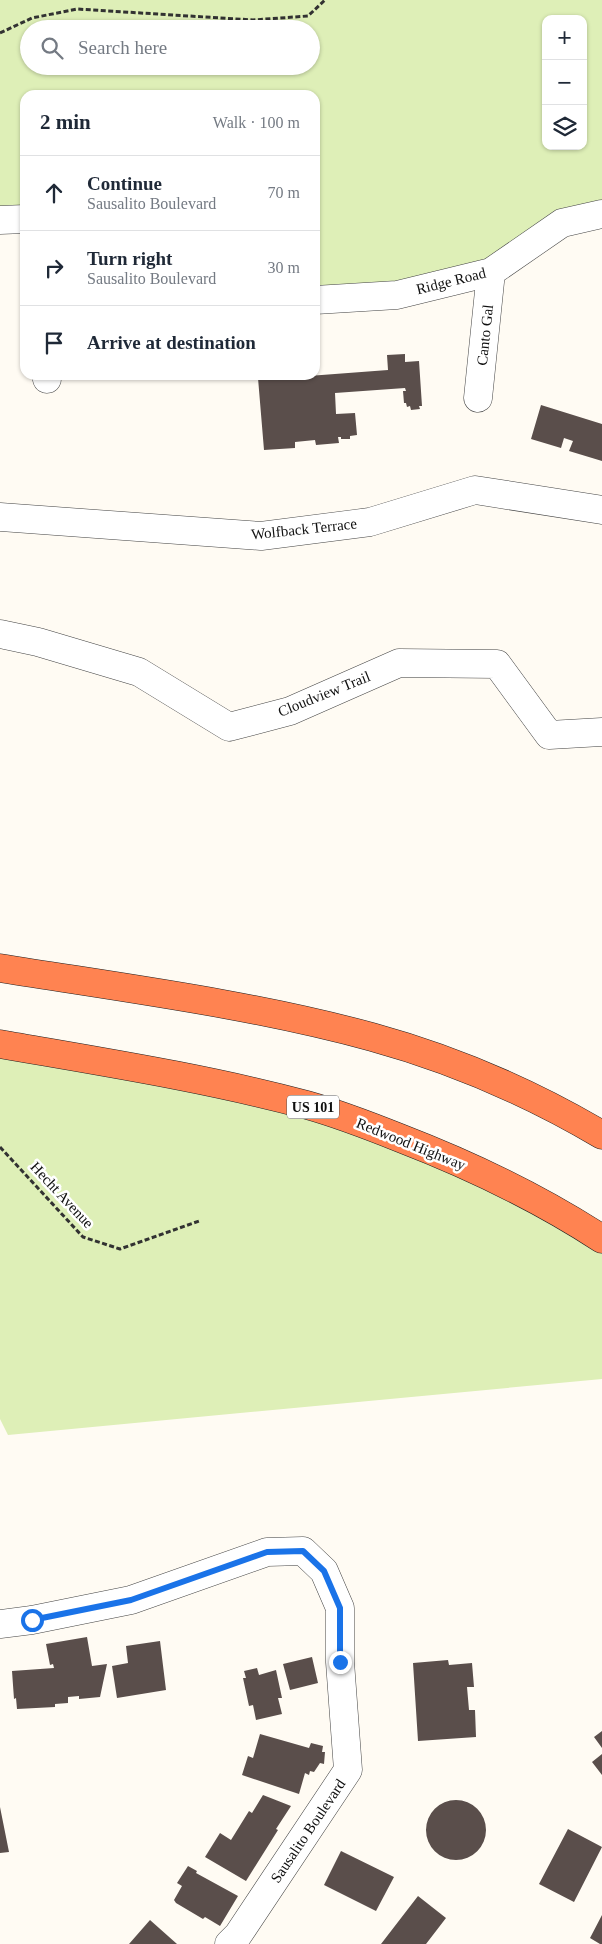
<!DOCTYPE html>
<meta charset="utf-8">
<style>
body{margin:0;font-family:"Times New Roman",serif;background:#f2f2f3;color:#1f2937}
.controls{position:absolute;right:15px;top:15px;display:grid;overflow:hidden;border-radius:10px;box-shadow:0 1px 4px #0004}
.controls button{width:45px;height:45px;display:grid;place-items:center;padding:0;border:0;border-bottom:1px solid #e0e1e3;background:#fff;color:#1f2937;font:25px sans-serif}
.stop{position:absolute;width:15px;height:15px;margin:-11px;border:4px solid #1a73e8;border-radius:50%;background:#fff}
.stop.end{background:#1a73e8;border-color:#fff;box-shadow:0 1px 5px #0008}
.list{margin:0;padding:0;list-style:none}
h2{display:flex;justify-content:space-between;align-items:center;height:65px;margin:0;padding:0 20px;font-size:21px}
h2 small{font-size:16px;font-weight:400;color:#747a83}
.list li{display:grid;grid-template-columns:32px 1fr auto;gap:15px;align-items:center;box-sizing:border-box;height:75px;padding:0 20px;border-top:1px solid #e0e1e3}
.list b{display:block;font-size:19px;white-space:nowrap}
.list p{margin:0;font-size:16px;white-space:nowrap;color:#747a83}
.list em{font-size:16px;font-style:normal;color:#747a83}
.icon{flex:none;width:28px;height:28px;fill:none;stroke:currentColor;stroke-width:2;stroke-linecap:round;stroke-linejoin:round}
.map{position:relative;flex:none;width:602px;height:1944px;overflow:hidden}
.search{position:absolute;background:#fff;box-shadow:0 1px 4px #0004;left:20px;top:20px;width:300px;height:55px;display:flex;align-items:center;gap:12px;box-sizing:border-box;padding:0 18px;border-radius:28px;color:#747a83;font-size:19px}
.panel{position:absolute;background:#fff;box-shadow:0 1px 4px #0004;left:20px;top:90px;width:300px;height:290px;border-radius:15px}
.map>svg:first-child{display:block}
.green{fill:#deefb7;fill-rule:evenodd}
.building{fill:#5a4e4b}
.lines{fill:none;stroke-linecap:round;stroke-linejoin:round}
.street-casing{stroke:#434343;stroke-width:29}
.highway-casing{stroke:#212121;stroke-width:29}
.path{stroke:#323232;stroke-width:3;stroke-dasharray:5 2.5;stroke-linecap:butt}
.street{stroke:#fff;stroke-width:28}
.highway{stroke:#ff8351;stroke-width:28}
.route{stroke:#1a73e8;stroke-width:6}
.labels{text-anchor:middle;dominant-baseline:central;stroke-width:5;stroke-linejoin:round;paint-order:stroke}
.shield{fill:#fff;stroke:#585858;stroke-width:1}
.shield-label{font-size:14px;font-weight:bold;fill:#101010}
.street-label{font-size:15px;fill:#101010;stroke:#fff}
</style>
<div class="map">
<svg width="602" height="1944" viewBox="0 0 602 1944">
<rect width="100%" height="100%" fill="#fffbf3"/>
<path class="green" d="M 0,0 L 602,0 L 602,214 L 491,272 L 315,300 L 315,95 L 25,95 L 25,219 L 0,220 ZM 546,19 L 583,19 L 583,146 L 546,146 ZM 29,29 L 311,29 L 311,66 L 29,66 Z
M 0,1044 L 310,1106 L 602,1239 L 602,1379 L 8,1435 L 0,1419 Z"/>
<path class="building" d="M 405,354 L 405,362 L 419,361 L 422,406 L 419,406 L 420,409 L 411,410 L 410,406 L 407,407 L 406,403 L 404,403 L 403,391 L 406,391 L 405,388 L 335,393 L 336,414 L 355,413 L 357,435 L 350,436 L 350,439 L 341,439 L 341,437 L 338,437 L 339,443 L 316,445 L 315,440 L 295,442 L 295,448 L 264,450 L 258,378 L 262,377 L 262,375 L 295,375 L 295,377 L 388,370 L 387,355 Z
M 541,405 L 602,424 L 602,461 L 569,451 L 573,441 L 564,438 L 561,448 L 531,439 Z
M 87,1637 L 92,1666 L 107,1664 L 100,1697 L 79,1699 L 79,1696 L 68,1697 L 68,1703 L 55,1704 L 55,1707 L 17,1709 L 16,1698 L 14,1699 L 12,1671 L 54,1668 L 53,1664 L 50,1665 L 46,1644 Z
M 160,1641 L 166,1690 L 117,1698 L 112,1666 L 128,1663 L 126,1646 Z
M 312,1657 L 318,1683 L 290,1690 L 283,1664 Z
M 448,1660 L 449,1665 L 472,1663 L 474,1687 L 467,1687 L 469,1710 L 475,1710 L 476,1737 L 418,1741 L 413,1663 Z
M 257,1668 L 259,1675 L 276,1670 L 282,1698 L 278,1698 L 282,1714 L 256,1720 L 253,1705 L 249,1706 L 243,1678 L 246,1678 L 244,1671 Z
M 602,1731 L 602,1748 L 594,1737 Z
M 260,1734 L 309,1748 L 311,1743 L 323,1746 L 322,1752 L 325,1752 L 324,1764 L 320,1763 L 314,1772 L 310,1771 L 309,1775 L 305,1773 L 299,1794 L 242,1775 L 248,1756 L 253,1758 Z
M 602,1754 L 602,1775 L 592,1762 Z
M 263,1795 L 291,1806 L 276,1829 L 278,1830 L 246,1881 L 205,1857 L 220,1833 L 231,1840 L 249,1811 L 252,1813 Z
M426 1830a30 30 0 1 1 60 0a30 30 0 1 1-60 0Z
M 0,1807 L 9,1852 L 0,1853 Z
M 568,1829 L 602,1847 L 574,1902 L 539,1884 Z
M 341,1851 L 394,1877 L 376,1911 L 324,1885 Z
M 188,1866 L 197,1871 L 196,1873 L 238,1896 L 220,1926 L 205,1917 L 203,1919 L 176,1903 L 174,1900 L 182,1886 L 177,1883 Z
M 418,1896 L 446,1918 L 426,1944 L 381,1944 Z
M 602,1915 L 602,1944 L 600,1944 L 590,1938 Z
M 150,1920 L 177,1944 L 129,1944 Z"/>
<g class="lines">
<g class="street-casing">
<path id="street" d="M 0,220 L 25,219
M 315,300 L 397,295 L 491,272 L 562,223 L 602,214
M 46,375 L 47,379
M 478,398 L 491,272
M 0,517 L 261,536 L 370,522 L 475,490 L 602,510
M 0,634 L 38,642 L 139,672 L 229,727 L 290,711 L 399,663 L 497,664 L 549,735 L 602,732
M 0,1624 L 32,1620 L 131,1600 L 267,1552 L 303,1551 L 324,1571 L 340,1608 L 340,1662 L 348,1770 L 238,1935 L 229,1944"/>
</g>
<g class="highway-casing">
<path id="highway" d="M 0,968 C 124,988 251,1004 372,1037 C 452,1059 531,1093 602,1135
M 0,1044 C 103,1062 206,1078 307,1105 C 339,1114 370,1126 400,1138 C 470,1165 539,1198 602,1239"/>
</g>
<path class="path" d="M 0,33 L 32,18 L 77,9 L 253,20 L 308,16 L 325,0
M 0,1147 L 83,1237 L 120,1249 L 199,1221"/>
<use href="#street" class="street"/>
<use href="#highway" class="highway"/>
</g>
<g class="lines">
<path class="route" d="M 32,1620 L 131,1600 L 267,1552 L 303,1551 L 324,1571 L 340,1608 L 340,1662"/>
</g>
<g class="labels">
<rect class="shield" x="287" y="1095.5" width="52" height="23" rx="4"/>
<g class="shield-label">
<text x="313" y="1107">US 101</text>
</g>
<g class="street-label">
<text transform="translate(451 281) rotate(-14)">Ridge Road</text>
<text transform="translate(485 335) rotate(-84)">Canto Gal</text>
<text transform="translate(304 529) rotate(-6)">Wolfback Terrace</text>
<text transform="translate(324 694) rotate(-22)">Cloudview Trail</text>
<text transform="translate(411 1144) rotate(22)">Redwood Highway</text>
<text transform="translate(62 1195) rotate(47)">Hecht Avenue</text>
<text transform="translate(308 1831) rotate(-56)">Sausalito Boulevard</text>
</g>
</g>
</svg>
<div class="controls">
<button>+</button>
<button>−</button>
<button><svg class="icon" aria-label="layers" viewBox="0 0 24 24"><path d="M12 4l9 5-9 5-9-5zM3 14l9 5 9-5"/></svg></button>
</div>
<div class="stop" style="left:32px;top:1620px"></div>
<div class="stop end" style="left:340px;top:1662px"></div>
<div class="search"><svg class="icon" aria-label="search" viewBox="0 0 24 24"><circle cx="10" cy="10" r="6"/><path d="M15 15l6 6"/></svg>Search here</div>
<section class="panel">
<h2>2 min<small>Walk · 100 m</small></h2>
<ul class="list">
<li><svg class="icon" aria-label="ahead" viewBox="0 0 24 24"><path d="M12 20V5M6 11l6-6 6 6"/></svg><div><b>Continue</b><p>Sausalito Boulevard</p></div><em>70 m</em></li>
<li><svg class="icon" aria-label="right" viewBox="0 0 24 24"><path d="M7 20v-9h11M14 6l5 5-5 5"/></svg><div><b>Turn right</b><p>Sausalito Boulevard</p></div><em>30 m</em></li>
<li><svg class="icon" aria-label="arrive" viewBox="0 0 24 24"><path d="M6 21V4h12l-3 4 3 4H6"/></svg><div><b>Arrive at destination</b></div></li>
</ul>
</section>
</div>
